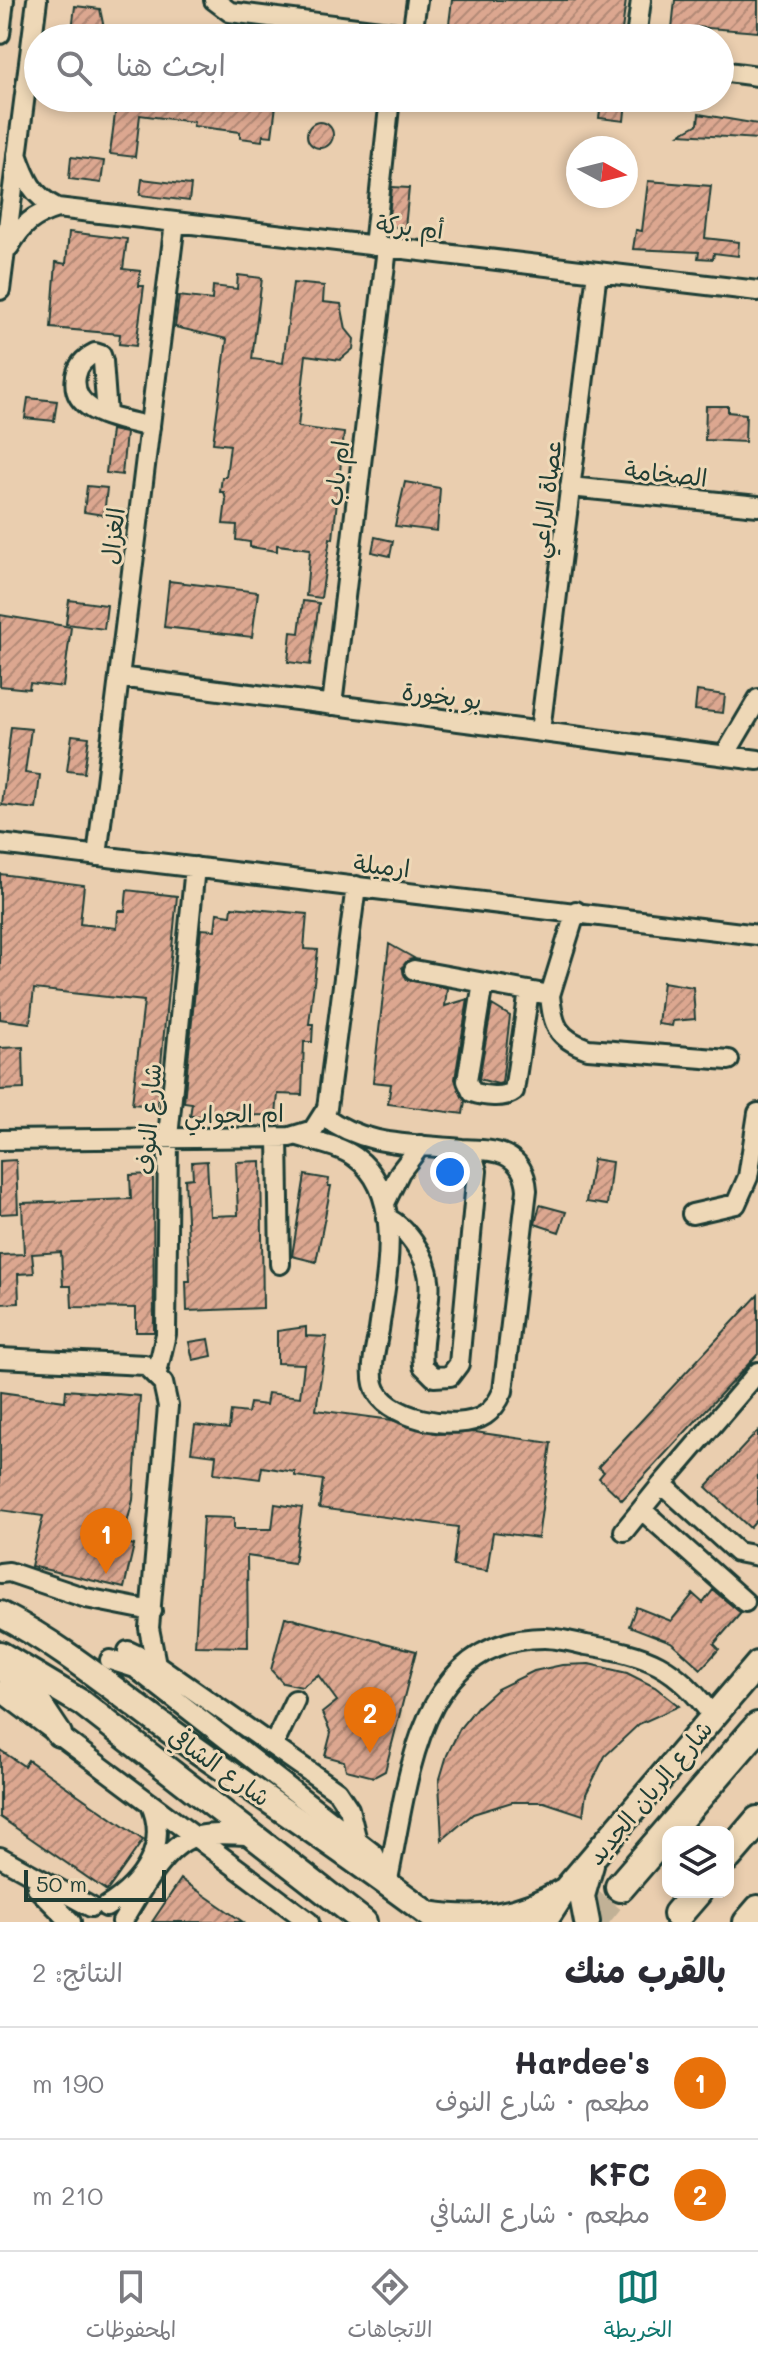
<!DOCTYPE html>
<html lang="ar">
<meta charset="utf-8">
<style>
body{margin:0;font-family:Mali,"Playpen Sans Arabic",sans-serif;background:#f7f7f7;color:#2b2b33;direction:rtl}
.controls{position:absolute;right:24px;bottom:24px;display:grid;overflow:hidden;border-radius:16px;box-shadow:0 4px 12px #0003}
.controls button{width:72px;height:72px;display:grid;place-items:center;padding:0;border:0;border-bottom:2px solid #e1e1e2;background:#fff;color:#2b2b33;font:40px sans-serif}
.compass{position:absolute;left:566px;top:136px;width:72px;height:72px;border-radius:50%;background:#fff;box-shadow:0 4px 12px #0003;rotate:97deg}
.scale{position:absolute;left:24px;bottom:20px;width:142px;box-sizing:border-box;padding-left:8px;border:4px solid #1f3d34;border-top:0;font-size:22px;line-height:28px;white-space:nowrap;color:#1f3d34;-webkit-text-stroke:6px #eed8b7;paint-order:stroke}
.you{position:absolute;left:450px;top:1172px;width:28px;height:28px;margin:-20px;border:6px solid #fff;border-radius:50%;background:#1a73e8;box-shadow:0 0 0 12px #1a73e833}
.badge{display:grid;place-items:center;width:52px;height:52px;border-radius:50%;background:#0f766e;color:#fff;font-size:26px;font-weight:700}
.pin{position:absolute;translate:-50% -66px;filter:drop-shadow(0 2px 4px #0008)}
.pin::after{content:'';position:absolute;top:42px;width:28px;height:24px;background:inherit;clip-path:polygon(0 0,100% 0,50% 100%)}
.list{margin:0;padding:0;list-style:none}
h2{display:flex;justify-content:space-between;align-items:center;height:104px;margin:0;padding:0 32px;font-size:34px}
h2 small{font-size:26px;font-weight:400;color:#7c7c81}
.list li{display:grid;grid-template-columns:52px 1fr auto;gap:24px;align-items:center;box-sizing:border-box;height:112px;padding:0 32px;border-top:2px solid #e1e1e2}
.list b{display:block;font-size:30px;white-space:nowrap}
.list p{margin:0;font-size:26px;white-space:nowrap;color:#7c7c81}
.list em{font-size:26px;font-style:normal;color:#7c7c81}
.icon{flex:none;width:44px;height:44px;fill:none;stroke:currentColor;stroke-width:2;stroke-linecap:round;stroke-linejoin:round}
.map{position:relative;flex:none;width:758px;height:1922px;overflow:hidden;direction:ltr}
.search{position:absolute;background:#fff;box-shadow:0 4px 12px #0003;left:24px;right:24px;top:24px;height:88px;display:flex;align-items:center;gap:20px;box-sizing:border-box;padding:0 28px;border-radius:44px;color:#7c7c81;font-size:30px}
.sheet{height:328px;background:#fff}
nav{display:flex;justify-content:space-around;align-items:center;box-sizing:border-box;height:112px;border-top:2px solid #e1e1e2;background:#fff;font-size:22px;color:#7c7c81}
nav a{display:grid;justify-items:center;gap:4px}
nav .on{color:#0f766e}
.map>svg:first-child{display:block}
.building{fill:url(#building-hatch);stroke:#1f3d34;stroke-width:2}
.lines{fill:none;stroke-linecap:round;stroke-linejoin:round}
.highway-tunnel{stroke:#c1b196;stroke-width:28;stroke-dasharray:28 14;stroke-linecap:butt}
.minor-casing{stroke:#1f3d34;stroke-width:24}
.major-casing{stroke:#1f3d34;stroke-width:30}
.highway-casing{stroke:#1f3d34;stroke-width:34}
.minor{stroke:#eed8b7;stroke-width:18}
.major{stroke:#eed8b7;stroke-width:24}
.highway{stroke:#eed8b7;stroke-width:28}
.labels{text-anchor:middle;dominant-baseline:central;stroke-width:6;stroke-linejoin:round;paint-order:stroke}
.street-label{font-size:24px;fill:#1f3d34;stroke:#eed8b7}
</style>
<div class="map">
<svg width="758" height="1922" viewBox="0 0 758 1922">
<defs>
<pattern id="building-hatch" width="6" height="6" patternUnits="userSpaceOnUse" patternTransform="scale(2)"><rect width="6" height="6" fill="#dca790"/><path d="M-1 1l2-2M0 6l6-6M5 7l2-2" fill="none" stroke="#b28976"/></pattern>
</defs>
<rect width="100%" height="100%" fill="#eaceaf"/>
<filter id="ink" filterUnits="userSpaceOnUse"><feTurbulence type="fractalNoise" baseFrequency=".0125" numOctaves="2"/><feDisplacementMap in="SourceGraphic" scale="16" xChannelSelector="R" yChannelSelector="G"/><feConvolveMatrix kernelMatrix="1 2 1 2 8 2 1 2 1" color-interpolation-filters="sRGB"/></filter>
<g filter="url(#ink)">
<path class="building" d="M 452,0 L 626,0 L 621,38 L 496,38 L 448,32 Z
M 675,0 L 758,0 L 758,32 L 696,27 L 695,38 L 671,38 Z
M 75,6 L 100,9 L 106,38 L 71,38 Z
M 117,98 L 196,102 L 196,98 L 277,98 L 272,136 L 263,135 L 262,141 L 240,138 L 240,132 L 193,126 L 194,122 L 140,115 L 135,157 L 110,154 Z
M 602,98 L 626,101 L 624,121 L 599,118 Z
M 699,114 L 758,124 L 758,139 L 680,134 L 698,124 Z
M307 135a13 13 0 1 1 26 0a13 13 0 1 1-26 0Z
M 71,157 L 104,161 L 101,183 L 69,179 Z
M 142,179 L 191,185 L 189,201 L 140,195 Z
M 648,181 L 711,186 L 705,238 L 739,242 L 738,256 L 714,253 L 713,259 L 698,258 L 699,252 L 633,249 L 636,230 L 642,231 Z
M 392,187 L 409,188 L 405,228 L 388,226 Z
M 69,232 L 127,239 L 123,269 L 140,271 L 139,286 L 144,286 L 136,346 L 119,344 L 120,334 L 51,328 L 56,262 L 66,264 Z
M 238,275 L 262,278 L 252,359 L 283,363 L 293,283 L 324,286 L 323,302 L 341,304 L 346,329 L 354,339 L 353,349 L 340,360 L 306,355 L 298,427 L 344,433 L 333,539 L 330,538 L 321,598 L 306,596 L 310,549 L 277,545 L 277,551 L 250,547 L 250,542 L 236,540 L 237,525 L 223,524 L 226,500 L 224,492 L 220,492 L 222,477 L 226,477 L 230,445 L 213,443 L 227,339 L 175,327 L 179,296 L 212,300 L 213,286 L 237,289 Z
M 28,398 L 57,401 L 54,421 L 25,418 Z
M 706,406 L 728,406 L 728,412 L 746,414 L 745,442 L 705,440 Z
M 111,430 L 126,433 L 122,475 L 106,473 Z
M 405,482 L 440,488 L 437,531 L 395,526 Z
M 87,486 L 107,488 L 104,515 L 84,512 Z
M 375,537 L 393,541 L 390,556 L 372,552 Z
M 169,581 L 258,592 L 252,637 L 164,627 Z
M 69,600 L 107,605 L 104,629 L 66,624 Z
M 303,601 L 319,603 L 310,665 L 288,662 L 291,632 L 299,633 Z
M 0,615 L 71,627 L 63,687 L 30,683 L 29,689 L 0,686 Z
M 697,691 L 725,695 L 723,713 L 695,710 Z
M 11,727 L 31,729 L 25,773 L 40,775 L 36,809 L 2,805 Z
M 72,735 L 89,737 L 84,773 L 67,771 Z
M 0,874 L 84,885 L 80,924 L 117,928 L 118,911 L 125,911 L 127,890 L 177,896 L 157,1106 L 132,1104 L 144,1001 L 34,989 L 30,1023 L 0,1019 Z
M 232,907 L 307,914 L 304,949 L 318,950 L 309,1024 L 313,1024 L 312,1042 L 304,1042 L 302,1095 L 278,1094 L 276,1115 L 190,1116 L 192,1103 L 184,1102 L 201,929 L 215,930 L 217,913 L 231,915 Z
M 389,944 L 414,958 L 402,967 L 407,980 L 447,988 L 445,1006 L 468,999 L 455,1079 L 465,1101 L 463,1114 L 388,1104 L 391,1084 L 373,1082 Z
M 663,982 L 693,987 L 695,1019 L 673,1021 L 672,1026 L 658,1024 Z
M 492,1005 L 510,1016 L 502,1083 L 498,1084 L 479,1079 Z
M 23,1047 L 24,1089 L 0,1090 L 0,1048 Z
M 593,1159 L 612,1162 L 607,1205 L 586,1202 Z
M 16,1160 L 18,1213 L 0,1214 L 0,1161 Z
M 207,1161 L 210,1216 L 238,1215 L 236,1162 L 261,1161 L 263,1308 L 187,1311 L 186,1281 L 190,1281 L 185,1179 L 193,1178 L 192,1162 Z
M 153,1174 L 154,1332 L 136,1332 L 136,1308 L 72,1307 L 71,1286 L 63,1286 L 61,1252 L 32,1254 L 34,1273 L 18,1274 L 19,1303 L 0,1304 L 0,1255 L 24,1254 L 22,1203 L 131,1199 L 130,1175 Z
M 305,1175 L 329,1179 L 328,1186 L 331,1186 L 316,1262 L 292,1256 Z
M 540,1205 L 566,1212 L 559,1232 L 535,1224 Z
M 758,1295 L 758,1354 L 622,1500 L 599,1478 L 604,1472 L 598,1467 Z
M 306,1327 L 306,1336 L 327,1337 L 316,1410 L 392,1420 L 438,1434 L 475,1432 L 551,1443 L 538,1538 L 493,1532 L 487,1571 L 453,1566 L 458,1527 L 319,1508 L 323,1480 L 295,1476 L 295,1472 L 262,1467 L 260,1479 L 214,1473 L 216,1455 L 191,1452 L 195,1425 L 229,1429 L 231,1411 L 248,1413 L 250,1403 L 266,1405 L 268,1393 L 300,1397 L 304,1364 L 277,1363 L 277,1331 Z
M 209,1339 L 212,1356 L 193,1360 L 189,1342 Z
M 66,1390 L 140,1396 L 133,1500 L 122,1542 L 134,1545 L 124,1588 L 31,1566 L 43,1516 L 0,1510 L 0,1392 L 65,1401 Z
M 758,1431 L 758,1519 L 750,1528 L 706,1487 Z
M 275,1504 L 302,1508 L 294,1563 L 247,1556 L 248,1647 L 195,1646 L 203,1517 L 234,1518 L 234,1529 L 272,1529 Z
M 713,1590 L 741,1613 L 714,1644 L 719,1649 L 701,1669 L 671,1642 L 629,1626 L 636,1607 L 671,1621 L 693,1594 L 703,1603 Z
M 285,1617 L 416,1651 L 385,1771 L 374,1777 L 346,1770 L 344,1761 L 325,1756 L 331,1733 L 322,1713 L 337,1701 L 318,1675 L 302,1687 L 283,1683 L 271,1670 Z
M 589,1664 L 627,1673 L 655,1687 L 679,1706 L 639,1724 L 605,1756 L 586,1794 L 583,1815 L 544,1802 L 512,1802 L 473,1814 L 442,1840 L 439,1782 L 447,1755 L 460,1728 L 477,1707 L 497,1689 L 534,1671 L 562,1665 Z
M 0,1750 L 24,1766 L 28,1760 L 143,1840 L 107,1891 L 0,1817 Z
M 181,1879 L 243,1922 L 152,1922 Z"/>
<g class="lines">
<path class="highway-tunnel" d="M 592,1922 L 620,1887"/>
<g class="minor-casing">
<path id="minor" d="M 214,0 L 230,12 L 412,35 L 417,0
M 0,34 L 4,0
M 412,35 L 438,38
M 636,38 L 641,0
M 720,71 L 758,76
M 17,154 C 26,180 32,195 57,208 L 758,291
M 374,246 L 390,98
M 9,247 C 22,225 33,215 57,208
M 0,290 L 37,0
M 107,415 L 103,361 L 101,355 L 95,353 C 85,358 78,364 76,376 C 69,415 123,419 150,427
M 570,487 L 758,506
M 119,677 L 758,760
M 332,705 L 387,248
M 540,731 L 597,272
M 725,755 L 758,699
M 0,844 L 758,935
M 97,856 L 175,222
M 414,970 L 550,995 L 576,911
M 483,983 L 467,1081 L 472,1092 C 483,1096 504,1099 514,1091 L 529,991
M 550,995 C 553,1026 557,1038 588,1049 L 729,1060
M 298,1136 C 317,1142 339,1146 355,1157 C 406,1193 386,1278 379,1330 C 376,1347 370,1368 374,1384 C 382,1419 458,1433 485,1415 C 494,1409 499,1400 503,1391 L 527,1190 C 526,1175 520,1162 505,1155 C 492,1149 476,1150 462,1149 C 414,1144 364,1147 324,1116
M 278,1137 L 280,1264
M 0,1140 L 290,1137 L 313,1130 L 327,1108 L 356,886
M 385,1203 L 400,1172 L 421,1145
M 692,1214 L 736,1204 L 748,1177 L 758,1113
M 386,1217 C 399,1224 406,1232 414,1243 C 446,1287 418,1318 423,1366 L 434,1377 L 450,1376 L 459,1364 L 477,1171 L 473,1157 L 461,1149
M 0,1358 L 145,1365 L 163,1383 L 168,1406 L 149,1628 L 156,1664 L 172,1697
M 758,1372 L 662,1484 L 737,1552 L 758,1556
M 157,1373 L 166,1334 L 168,1137 L 195,867
M 642,1510 L 745,1602
M 624,1531 L 662,1484
M 0,1573 L 9,1572 L 86,1598 L 152,1611
M 128,1651 L 156,1664 L 337,1791 L 349,1809 L 357,1841
M 110,1660 L 135,1668 L 374,1854 L 386,1881
M 0,1691 L 309,1922
M 273,1746 L 295,1700
M 0,1857 L 91,1907
M 387,1884 C 408,1788 414,1639 544,1638 C 557,1638 573,1642 586,1645 C 647,1654 677,1666 713,1717
M 37,1888 L 71,1922
M 106,1907 C 143,1884 170,1845 150,1803
M 122,1922 C 138,1896 163,1847 194,1837 C 211,1832 232,1835 250,1835"/>
</g>
<g class="major-casing">
<path id="major" d="M 0,1614 C 66,1648 120,1695 180,1738 C 266,1800 355,1858 439,1922
M 0,1654 L 82,1703 L 364,1922
M 0,1665 L 39,1704 L 59,1734
M 429,1914 C 479,1922 519,1917 563,1891
M 544,1922 L 565,1890 L 758,1664
M 587,1922 L 582,1896 L 591,1865
M 746,1922 L 758,1908"/>
</g>
<g class="highway-casing">
<path id="highway" d="M 728,1856 L 758,1821
M 620,1887 L 758,1727
M 678,1914 L 697,1892"/>
</g>
<use href="#minor" class="minor"/>
<use href="#major" class="major"/>
<use href="#highway" class="highway"/>
</g>
</g>
<g class="labels">
<g class="street-label">
<text transform="translate(410 226) rotate(6)">أم بركة</text>
<text transform="translate(336 473) rotate(-83)">ام باب</text>
<text transform="translate(666 473) rotate(6)">الصخامة</text>
<text transform="translate(545 499) rotate(-83)">عصاة الراعي</text>
<text transform="translate(112 536) rotate(-83)">الغزال</text>
<text transform="translate(442 695) rotate(7)">بو بخورة</text>
<text transform="translate(382 865) rotate(6)">ارميلة</text>
<text transform="translate(234 1113) rotate(-1)">ام الجوابي</text>
<text transform="translate(148 1119) rotate(-86)">شارع النوف</text>
<text transform="translate(220 1766) rotate(35)">شارع الشافي</text>
<text transform="translate(649 1792) rotate(-50)">شارع الريان الجديد</text>
</g>
</g>
</svg>
<div class="controls">
<button><svg class="icon" aria-label="layers" viewBox="0 0 24 24"><path d="M12 4l9 5-9 5-9-5zM3 14l9 5 9-5"/></svg></button>
</div>
<svg class="compass" viewBox="-18 -18 36 36"><path d="M0-13l5 13h-10z" fill="#e53935"/><path d="M0 13l5-13h-10z" fill="#7c7c81"/></svg>
<div class="scale">50 m</div>
<div class="you"></div>
<div class="pin badge" style="left:106px;top:1574px;background:#e8710a">1</div>
<div class="pin badge" style="left:370px;top:1753px;background:#e8710a">2</div>
<div class="search"><svg class="icon" aria-label="search" viewBox="0 0 24 24"><circle cx="10" cy="10" r="6"/><path d="M15 15l6 6"/></svg>ابحث هنا</div>
</div>
<section class="sheet">
<h2>بالقرب منك<small>النتائج: 2</small></h2>
<ul class="list">
<li><span class="badge" style="background:#e8710a">1</span><div><b>Hardee's</b><p>مطعم · شارع النوف</p></div><em>190 m</em></li>
<li><span class="badge" style="background:#e8710a">2</span><div><b>KFC</b><p>مطعم · شارع الشافي</p></div><em>210 m</em></li>
</ul>
</section>
<nav>
<a class="on"><svg class="icon" aria-label="map" viewBox="0 0 24 24"><path d="M3 6l6-2 6 2 6-2v14l-6 2-6-2-6 2zM9 4v14M15 6v14"/></svg>الخريطة</a>
<a><svg class="icon" aria-label="directions" viewBox="0 0 24 24"><path d="M12 3l9 9-9 9-9-9zM9 14v-3h6M13 9l2 2-2 2"/></svg>الاتجاهات</a>
<a><svg class="icon" aria-label="saved" viewBox="0 0 24 24"><path d="M7 4h10v16l-5-4-5 4z"/></svg>المحفوظات</a>
</nav>
